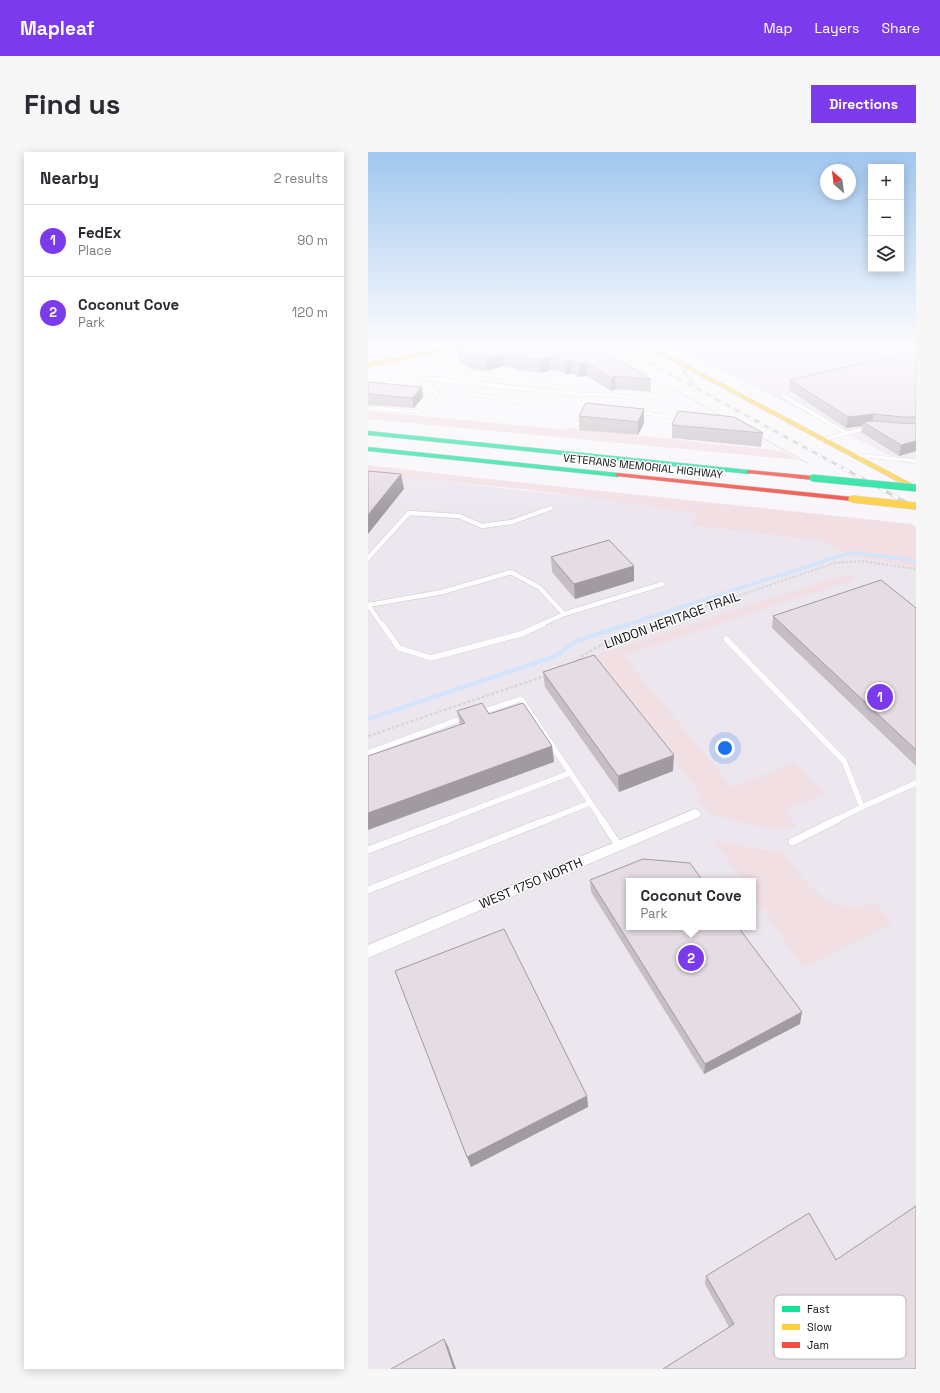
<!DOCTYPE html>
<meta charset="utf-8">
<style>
body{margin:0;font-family:"Space Grotesk",sans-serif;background:#f7f7f7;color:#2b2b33}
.controls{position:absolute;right:12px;top:12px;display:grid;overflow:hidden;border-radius:0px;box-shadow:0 2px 10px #0003}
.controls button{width:36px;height:36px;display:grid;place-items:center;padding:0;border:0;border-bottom:1px solid #e1e1e2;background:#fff;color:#2b2b33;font:20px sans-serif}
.compass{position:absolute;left:452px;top:12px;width:36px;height:36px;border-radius:50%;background:#fff;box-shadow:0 2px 10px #0003;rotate:332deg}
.you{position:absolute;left:357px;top:596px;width:14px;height:14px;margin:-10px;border:3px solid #fff;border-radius:50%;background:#1a73e8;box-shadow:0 0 0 6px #1a73e833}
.badge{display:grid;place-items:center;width:26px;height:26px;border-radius:50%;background:#7c3aed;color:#fff;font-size:13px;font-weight:700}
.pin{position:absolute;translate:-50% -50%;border:2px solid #fff;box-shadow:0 1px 4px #0006}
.popup{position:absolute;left:258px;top:726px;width:130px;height:52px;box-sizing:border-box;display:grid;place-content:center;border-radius:0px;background:#fff;filter:drop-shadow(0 1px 3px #0005);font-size:13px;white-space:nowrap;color:#7c7c81}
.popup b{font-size:15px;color:#2b2b33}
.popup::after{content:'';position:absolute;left:50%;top:100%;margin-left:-8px;border:8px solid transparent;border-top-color:#fff}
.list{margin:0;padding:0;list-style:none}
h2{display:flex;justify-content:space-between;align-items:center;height:52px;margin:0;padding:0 16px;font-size:17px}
h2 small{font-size:13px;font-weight:400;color:#7c7c81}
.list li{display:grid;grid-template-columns:26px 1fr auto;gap:12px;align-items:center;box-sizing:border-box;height:72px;padding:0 16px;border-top:1px solid #e1e1e2}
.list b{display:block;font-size:15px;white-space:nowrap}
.list p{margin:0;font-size:13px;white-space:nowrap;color:#7c7c81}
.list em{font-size:13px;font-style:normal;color:#7c7c81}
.icon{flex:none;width:22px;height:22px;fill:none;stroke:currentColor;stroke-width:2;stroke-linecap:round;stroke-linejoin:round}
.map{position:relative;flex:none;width:548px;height:1217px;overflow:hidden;border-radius:0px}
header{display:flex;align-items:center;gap:24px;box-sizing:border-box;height:56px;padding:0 20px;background:#7c3aed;color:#fff}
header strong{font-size:19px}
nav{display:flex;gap:22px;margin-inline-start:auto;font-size:14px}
.intro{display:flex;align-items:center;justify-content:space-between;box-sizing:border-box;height:96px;padding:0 24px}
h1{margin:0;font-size:28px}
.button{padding:10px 18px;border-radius:0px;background:#7c3aed;color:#fff;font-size:14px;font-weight:700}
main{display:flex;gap:24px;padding:0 24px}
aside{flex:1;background:#fff;border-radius:0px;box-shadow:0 2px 10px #0003}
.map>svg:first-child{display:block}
.built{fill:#ece6ef;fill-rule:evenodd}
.green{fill:#f2dfe3}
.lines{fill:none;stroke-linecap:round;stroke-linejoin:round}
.stream-far1{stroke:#d4e4fa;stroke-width:3.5}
.stream{stroke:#d4e4fa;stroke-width:4.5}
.lane-far3-casing{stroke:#cbcacc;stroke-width:4}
.lane-far2-casing{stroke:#cbcacc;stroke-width:5.5}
.lane-far1-casing{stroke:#cbcacc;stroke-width:6}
.lane-casing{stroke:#cbcacc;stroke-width:8}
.street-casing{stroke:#cbcacc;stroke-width:1}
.fast-casing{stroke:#cbcacc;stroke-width:1}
.slow-casing{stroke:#cbcacc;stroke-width:1}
.jam-casing{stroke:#cbcacc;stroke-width:1}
.path-far2{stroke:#d7d7d7;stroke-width:1.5;stroke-dasharray:2 1;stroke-linecap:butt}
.path-far1{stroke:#d7d7d7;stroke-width:2;stroke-dasharray:2.5 1.5;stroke-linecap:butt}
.path{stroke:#d7d7d7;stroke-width:2.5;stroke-dasharray:3 2;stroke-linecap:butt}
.lane-far3{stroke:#fefefe;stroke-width:3.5}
.lane-far2{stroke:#fefefe;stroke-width:4.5}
.lane-far1{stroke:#fefefe;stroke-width:5.5}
.lane{stroke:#fefefe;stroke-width:7}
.street{fill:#fefefe;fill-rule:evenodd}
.fast{fill:#16e098;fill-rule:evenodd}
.slow{fill:#ffcf43;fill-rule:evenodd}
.jam{fill:#f24e42;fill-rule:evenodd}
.rail-far1-casing{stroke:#d1d1d1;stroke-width:3}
.rail-casing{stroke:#d1d1d1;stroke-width:3.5}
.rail-far1{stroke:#fff;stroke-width:2;stroke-dasharray:5.5;stroke-linecap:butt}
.rail{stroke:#fff;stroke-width:2.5;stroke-dasharray:7;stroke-linecap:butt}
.fast-bridge-casing{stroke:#d2d1d3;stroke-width:8;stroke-linecap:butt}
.slow-bridge-casing{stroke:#d2d1d3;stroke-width:8;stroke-linecap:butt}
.fast-bridge{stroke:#16e098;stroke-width:7}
.slow-bridge{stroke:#ffcf43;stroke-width:7}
.wall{fill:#c6bec4}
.shaded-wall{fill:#a19ba0}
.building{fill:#e6dde4;stroke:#a19ba0}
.labels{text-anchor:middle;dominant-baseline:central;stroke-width:3;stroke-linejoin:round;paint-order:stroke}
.far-street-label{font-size:11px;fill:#111012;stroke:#fff}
.street-label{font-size:13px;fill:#111012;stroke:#fff}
.key{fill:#fff;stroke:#b8b7b8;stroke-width:1}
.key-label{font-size:11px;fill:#111012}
</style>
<header>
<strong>Mapleaf</strong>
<nav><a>Map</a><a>Layers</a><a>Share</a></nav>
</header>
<div class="intro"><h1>Find us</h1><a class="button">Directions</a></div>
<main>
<aside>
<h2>Nearby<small>2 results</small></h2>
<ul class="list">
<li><span class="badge">1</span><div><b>FedEx</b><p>Place</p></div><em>90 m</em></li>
<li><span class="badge">2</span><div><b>Coconut Cove</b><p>Park</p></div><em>120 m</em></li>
</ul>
</aside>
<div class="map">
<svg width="548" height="1217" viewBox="0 0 548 1217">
<rect width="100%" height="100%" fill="#f8f6fa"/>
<path class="built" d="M 302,192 L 548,192 L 548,312 L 536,311 Z
M 0,321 L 548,382 L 548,1217 L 0,1217 ZM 261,729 L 385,729 L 385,775 L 261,775 Z"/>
<path class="green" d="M 0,259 L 199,278 L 200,276 L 414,299 L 431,308 L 0,267 Z
M 0,313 L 92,324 L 544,372 L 548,375 L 548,415 C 520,410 479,407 456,389 L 324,373 L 329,361 L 164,338 L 0,322 Z
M 479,422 L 488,427 L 255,504 L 364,635 L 427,611 L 456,642 L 416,658 L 429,675 L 409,678 L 360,667 L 345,662 L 329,648 L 335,645 L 224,504 Z
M 346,689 L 415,701 L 435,727 L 457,748 L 484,757 L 507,750 L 524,771 L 436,816 L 385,743 L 385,729 L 375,729 Z"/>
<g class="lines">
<path class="stream-far1" d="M 258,473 L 478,402 L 489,401 L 548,409"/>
<path class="stream" d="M 0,567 L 188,504 L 208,489 L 261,472"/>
<g class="lane-far3-casing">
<path id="lane-far3" d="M 62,208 L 84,218 L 109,222 L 102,232
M 109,222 L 199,230 L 207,242 L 220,251 L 209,273
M 0,232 L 26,230
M 112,233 L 105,240 L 105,242 L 153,250 L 178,250 L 188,240
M 277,233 L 293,242
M 33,236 L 28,235 L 26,230 L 49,223
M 48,238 L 63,239 L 77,229
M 208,242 L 243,243 L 274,247 L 293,242
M 414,243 L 478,281
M 0,256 L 50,260 L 59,255 L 69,241 L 63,239
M 268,260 L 315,266
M 454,288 L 487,279 L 501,277
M 488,303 L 548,309"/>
</g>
<g class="lane-far2-casing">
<path id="lane-far2" d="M 0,406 L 41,361 L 91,364 L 114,374 L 144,370 L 183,356
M 196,462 L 294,432
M 14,473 L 0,453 L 74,440 L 143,420 L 172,436 L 196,462 L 172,473"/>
</g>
<g class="lane-far1-casing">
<path id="lane-far1" d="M 14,472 L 31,496 L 63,506 L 153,482 L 175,472
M 358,487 L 476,609 L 494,655 L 468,668
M 111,561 L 153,547 L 234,668
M 0,601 L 98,565
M 494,655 L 548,631
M 79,668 L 202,621
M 179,668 L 222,651"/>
</g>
<g class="lane-casing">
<path id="lane" d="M 233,667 L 251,694
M 424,690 L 470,667
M 0,698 L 82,667
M 0,738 L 181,667"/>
</g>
<g class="street-casing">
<path id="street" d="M 14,192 L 21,192 L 43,218 L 57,224 L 207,240 L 211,242 L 207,244 L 84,232 L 53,227 L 39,220 Z
M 327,657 L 331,659 L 333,662 L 331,665 L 0,806 L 0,793 Z"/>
</g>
<g class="fast-casing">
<path id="fast" d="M 0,279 L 381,318 L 384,320 L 381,322 L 0,283 Z
M 0,295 L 250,321 L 253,323 L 250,325 L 0,299 Z"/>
</g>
<g class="slow-casing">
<path id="slow" d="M 98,192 L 109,192 L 0,215 L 0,211 Z
M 273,192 L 279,192 L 548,334 L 548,339 Z"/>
</g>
<g class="jam-casing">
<path id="jam" d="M 381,318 L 445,324 L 448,326 L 445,328 L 379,321 L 379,319 Z
M 250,321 L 484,345 L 487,347 L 484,349 L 248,324 L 247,323 Z"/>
</g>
<path class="path-far2" d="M 224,192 L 282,224
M 298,233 L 355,265
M 393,285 L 441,312"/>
<path class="path-far1" d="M 284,473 L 467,411 L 493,409 L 548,417"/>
<path class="path" d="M 205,511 C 232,490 256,483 287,472
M 0,584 L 177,524"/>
<use href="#lane-far3" class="lane-far3"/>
<use href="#lane-far2" class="lane-far2"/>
<use href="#lane-far1" class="lane-far1"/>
<use href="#lane" class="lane"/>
<use href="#street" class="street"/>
<use href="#fast" class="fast"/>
<use href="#slow" class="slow"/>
<use href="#jam" class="jam"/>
<g class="rail-far1-casing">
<path id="rail-far1" d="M 246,192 L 477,317
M 318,192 C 309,207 313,220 326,232
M 330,201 L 372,192"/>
</g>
<g class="rail-casing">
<path id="rail" d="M 475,316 L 548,356"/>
</g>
<use href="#rail-far1" class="rail-far1"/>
<use href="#rail" class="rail"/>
<g class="fast-bridge-casing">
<path id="fast-bridge" d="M 445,326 L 548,336"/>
</g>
<g class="slow-bridge-casing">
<path id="slow-bridge" d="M 484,347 L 548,354"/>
</g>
<use href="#fast-bridge" class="fast-bridge"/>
<use href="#slow-bridge" class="slow-bridge"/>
</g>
<path class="wall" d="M 221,192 L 283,227 L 283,240 L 248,237 L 243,239 L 219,224 L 211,225 L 204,221 L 198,223 L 191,219 L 183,218 L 173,221 L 148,218 L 142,215 L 136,214 L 119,219 L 104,218 L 91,208 L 89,195 Z
M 548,199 L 548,299 L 531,304 L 493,280 L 494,274 L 478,276 L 421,238 L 422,228 Z
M 0,230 L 54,235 L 55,245 L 46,256 L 0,253 Z
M 276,257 L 276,271 L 270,283 L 211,278 L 211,264 Z
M 304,273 L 395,281 L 393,295 L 304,286 Z
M 183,405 L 266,429 L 207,447 L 184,420 Z
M 548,456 L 548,614 L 404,476 L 405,464 Z
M 175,520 L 305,619 L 251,640 L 177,535 Z
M 89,559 L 121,562 L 184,594 L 186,610 L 92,573 Z
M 222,728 L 432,872 L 336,922 L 223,740 Z
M 27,819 L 219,944 L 220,955 L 103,1015 Z
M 468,1108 L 548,1217 L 361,1175 L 337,1132 L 338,1124 Z"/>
<path class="shaded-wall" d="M 135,202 L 136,214 L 119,219 L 118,206 Z
M 182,205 L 183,218 L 173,221 L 172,208 Z
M 204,208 L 204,221 L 198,223 L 197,210 Z
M 219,211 L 219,224 L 211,225 L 211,212 Z
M 247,224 L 248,237 L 243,239 L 243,226 Z
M 54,235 L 55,245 L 46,256 L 44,246 Z
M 276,257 L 276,271 L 270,283 L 270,270 Z
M 506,262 L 504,273 L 495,270 L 494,274 L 478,276 L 480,265 Z
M 548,289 L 548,299 L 531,304 L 533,293 Z
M 33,322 L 36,337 L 0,382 L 0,363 Z
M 266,414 L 266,429 L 207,447 L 206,432 Z
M 184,594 L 186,610 L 0,678 L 0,661 Z
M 306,603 L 305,619 L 251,640 L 250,624 Z
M 434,860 L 432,872 L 336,922 L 337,912 Z
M 219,944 L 220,955 L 103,1015 L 99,1005 Z
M 76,1187 L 80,1194 L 88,1217 L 86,1217 Z"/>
<path class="building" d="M 102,192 L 221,192 L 283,227 L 247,224 L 243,226 L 219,211 L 211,212 L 204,208 L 197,210 L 190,206 L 182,205 L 172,208 L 147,205 L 141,202 L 135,202 L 118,206 L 108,206 L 103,205 L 89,195 Z
M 548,199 L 548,265 L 534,265 L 506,262 L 480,265 L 422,228 Z
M 0,230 L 54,235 L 44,246 L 0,242 Z
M 218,251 L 276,257 L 270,270 L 211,264 Z
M 310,259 L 366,265 L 395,281 L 304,273 Z
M 506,269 L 545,272 L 548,271 L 548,289 L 533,293 L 495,270 Z
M 0,319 L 33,322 L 0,363 Z
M 241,388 L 266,414 L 206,432 L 183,405 Z
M 513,428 L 548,456 L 548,598 L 405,464 Z
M 226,503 L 306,603 L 250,624 L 175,520 Z
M 114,551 L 121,562 L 155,551 L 184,594 L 0,661 L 0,604 L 97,571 L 89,559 Z
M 275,707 L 322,711 L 335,729 L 261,729 L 261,775 L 370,775 L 434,860 L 337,912 L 222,728 Z
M 136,777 L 219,944 L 99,1005 L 27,819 Z
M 548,1054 L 548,1217 L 295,1217 L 366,1172 L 338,1124 L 441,1061 L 468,1108 Z
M 76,1187 L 86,1217 L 23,1217 Z"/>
<linearGradient id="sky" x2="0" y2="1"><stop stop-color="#a0c7ef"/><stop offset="0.53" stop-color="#fcfbfd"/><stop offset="1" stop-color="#fcfbfd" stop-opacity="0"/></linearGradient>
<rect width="548" height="363" fill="url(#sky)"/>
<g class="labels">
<g class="far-street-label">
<text transform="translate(275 314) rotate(6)">VETERANS MEMORIAL HIGHWAY</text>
</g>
<g class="street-label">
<text transform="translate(304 468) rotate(-20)">LINDON HERITAGE TRAIL</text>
<text transform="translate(163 731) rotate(-23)">WEST 1750 NORTH</text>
</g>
</g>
<rect x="406" y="1143" width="132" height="64" rx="6" class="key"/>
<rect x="414" y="1154" width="18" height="6" fill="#16e098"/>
<rect x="414" y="1172" width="18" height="6" fill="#ffcf43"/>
<rect x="414" y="1190" width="18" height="6" fill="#f24e42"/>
<g class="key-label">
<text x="439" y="1161">Fast</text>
<text x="439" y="1179">Slow</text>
<text x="439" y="1197">Jam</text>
</g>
</svg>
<div class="controls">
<button>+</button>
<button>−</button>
<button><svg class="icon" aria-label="layers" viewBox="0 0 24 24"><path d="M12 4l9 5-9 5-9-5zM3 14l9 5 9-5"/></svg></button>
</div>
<svg class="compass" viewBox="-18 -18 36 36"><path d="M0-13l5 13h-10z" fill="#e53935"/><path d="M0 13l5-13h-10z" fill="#7c7c81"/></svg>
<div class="you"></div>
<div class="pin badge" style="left:512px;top:545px">1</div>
<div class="pin badge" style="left:323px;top:806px">2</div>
<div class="popup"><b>Coconut Cove</b>Park</div>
</div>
</main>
